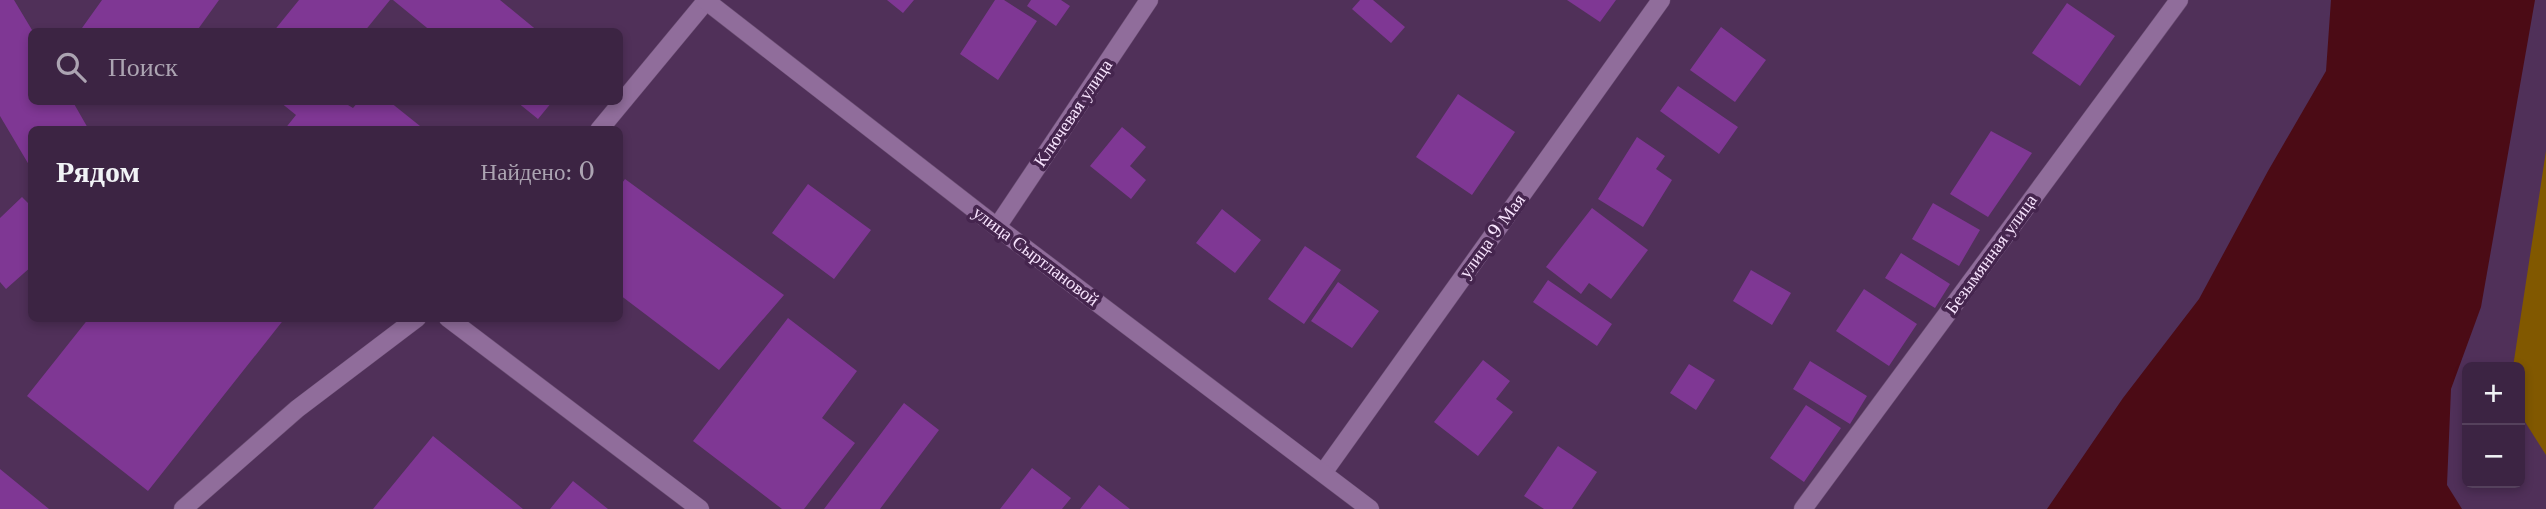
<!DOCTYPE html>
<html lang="ru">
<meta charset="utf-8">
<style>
body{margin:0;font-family:"Libre Baskerville",serif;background:#47304e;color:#f1f3f6}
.controls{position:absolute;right:21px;bottom:21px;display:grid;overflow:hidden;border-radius:10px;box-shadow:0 4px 10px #0003}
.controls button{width:63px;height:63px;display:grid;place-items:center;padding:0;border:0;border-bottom:2px solid #55415c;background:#3c2443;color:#f1f3f6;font:35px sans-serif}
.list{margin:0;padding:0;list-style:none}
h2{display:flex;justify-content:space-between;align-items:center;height:91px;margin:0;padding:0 28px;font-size:30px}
h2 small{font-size:23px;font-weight:400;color:#aca4b2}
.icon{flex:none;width:38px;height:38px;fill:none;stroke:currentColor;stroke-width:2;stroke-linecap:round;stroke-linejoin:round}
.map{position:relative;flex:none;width:2546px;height:509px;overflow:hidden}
.search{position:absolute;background:#3c2443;box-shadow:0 4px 10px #0003;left:28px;top:28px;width:595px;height:77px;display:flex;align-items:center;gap:18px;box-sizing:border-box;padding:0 24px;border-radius:10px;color:#aca4b2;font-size:26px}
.panel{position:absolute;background:#3c2443;box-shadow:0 4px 10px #0003;left:28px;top:126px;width:595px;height:196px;border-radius:10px}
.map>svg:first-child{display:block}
.green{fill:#815800}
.water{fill:#4b0b15}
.building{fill:#7f3794}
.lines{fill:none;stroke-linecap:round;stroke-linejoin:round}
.lane-casing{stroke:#6b4f73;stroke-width:19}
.street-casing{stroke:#6b4f73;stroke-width:19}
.secondary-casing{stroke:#6b4f73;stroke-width:19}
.lane{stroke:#906d9b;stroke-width:18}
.street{stroke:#906d9b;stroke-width:18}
.secondary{stroke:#906d9b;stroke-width:18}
.labels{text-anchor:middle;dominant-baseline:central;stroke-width:7;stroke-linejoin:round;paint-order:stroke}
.street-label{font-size:18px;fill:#f7e3fd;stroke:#45254e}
</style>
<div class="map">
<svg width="2546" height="509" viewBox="0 0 2546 509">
<rect width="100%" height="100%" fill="#503059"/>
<path class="green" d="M 2546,151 L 2546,455 L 2520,414 L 2520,367 L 2513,367 Z"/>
<path class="water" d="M 2331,0 L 2535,0 L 2481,307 L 2451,389 L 2447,485 L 2462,509 L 2047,509 L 2123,398 L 2199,299 L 2268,171 L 2326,71 Z"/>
<path class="building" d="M 0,0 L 14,0 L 32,30 L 32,102 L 73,102 L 89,130 L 32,130 L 32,170 L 0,116 Z
M 102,0 L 219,0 L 196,32 L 87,32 L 82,28 Z
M 299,0 L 390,0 L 364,32 L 273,32 Z
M 393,0 L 500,0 L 539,32 L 432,32 Z
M 887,0 L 914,0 L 903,13 Z
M 995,0 L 1004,0 L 1037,21 L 998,80 L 960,54 Z
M 1031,0 L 1061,0 L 1070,6 L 1056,26 L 1027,6 Z
M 1360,0 L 1373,0 L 1405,27 L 1391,43 L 1352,9 Z
M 1567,0 L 1616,0 L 1600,22 Z
M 2067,3 L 2115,36 L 2080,86 L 2032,53 Z
M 1721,27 L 1766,60 L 1735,102 L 1690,70 Z
M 1678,86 L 1738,127 L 1719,154 L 1660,111 Z
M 1458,94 L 1515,132 L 1472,195 L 1416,157 Z
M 280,102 L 343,102 L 353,108 L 358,102 L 390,102 L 425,130 L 284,130 L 296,115 Z
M 517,102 L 552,102 L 538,119 Z
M 1122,127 L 1146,147 L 1130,166 L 1146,180 L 1131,199 L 1090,166 Z
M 1991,131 L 2032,153 L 1988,217 L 1950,194 Z
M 1637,137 L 1665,156 L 1656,169 L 1672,180 L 1643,227 L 1598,199 Z
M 625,179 L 784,295 L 719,370 L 620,295 L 620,186 Z
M 808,184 L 871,230 L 834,279 L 772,233 Z
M 22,197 L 32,207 L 32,266 L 6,289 L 0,282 L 0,218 Z
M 1933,203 L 1980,230 L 1959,266 L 1912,239 Z
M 1592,208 L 1648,250 L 1611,299 L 1589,283 L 1581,294 L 1546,267 Z
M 1222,209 L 1261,240 L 1235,273 L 1196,243 Z
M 1305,246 L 1341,270 L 1304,324 L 1268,299 Z
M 1901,253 L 1950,284 L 1935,308 L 1885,278 Z
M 1751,270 L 1791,293 L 1772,325 L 1733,301 Z
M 1548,280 L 1612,324 L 1597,346 L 1533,302 Z
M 1338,282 L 1379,311 L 1352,348 L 1311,321 Z
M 1864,289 L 1917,324 L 1889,366 L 1836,331 Z
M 89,318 L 285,318 L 148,491 L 27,396 Z
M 788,318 L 857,371 L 822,418 L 855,443 L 804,509 L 782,509 L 693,441 Z
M 1483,360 L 1510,381 L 1496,399 L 1513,412 L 1478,456 L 1434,422 Z
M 1810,361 L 1867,396 L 1850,424 L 1793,389 Z
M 1689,364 L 1715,380 L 1696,410 L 1670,393 Z
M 904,403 L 939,430 L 880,509 L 824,509 Z
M 1806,405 L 1841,428 L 1804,482 L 1770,458 Z
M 433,436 L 523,509 L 373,509 Z
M 1558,446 L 1597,472 L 1572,509 L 1544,509 L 1524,496 Z
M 1032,468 L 1071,498 L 1062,509 L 1000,509 Z
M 0,469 L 49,509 L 0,509 Z
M 573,481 L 608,509 L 550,509 Z
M 1099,485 L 1130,509 L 1080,509 Z"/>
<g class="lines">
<g class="lane-casing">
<path id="lane" d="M 599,130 L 706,1
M 448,318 L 700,509
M 183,509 L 297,409 L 417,318"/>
</g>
<g class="street-casing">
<path id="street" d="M 997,227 L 1149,0
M 1323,473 L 1661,0
M 1803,509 L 2179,0"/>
</g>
<g class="secondary-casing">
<path id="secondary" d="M 705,0 L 997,227 L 1370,509"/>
</g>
<use href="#lane" class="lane"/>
<use href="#street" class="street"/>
<use href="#secondary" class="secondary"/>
</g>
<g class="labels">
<g class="street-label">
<text transform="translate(1073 113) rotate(-56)">Ключевая улица</text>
<text transform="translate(1492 236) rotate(-54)">улица 9 Мая</text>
<text transform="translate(1991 254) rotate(-54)">Безымянная улица</text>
<text transform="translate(1036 256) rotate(37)">улица Сыртлановой</text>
</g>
</g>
</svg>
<div class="controls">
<button>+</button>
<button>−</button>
</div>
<div class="search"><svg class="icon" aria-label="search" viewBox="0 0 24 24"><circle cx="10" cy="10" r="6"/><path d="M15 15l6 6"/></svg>Поиск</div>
<section class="panel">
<h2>Рядом<small>Найдено: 0</small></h2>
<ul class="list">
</ul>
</section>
</div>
